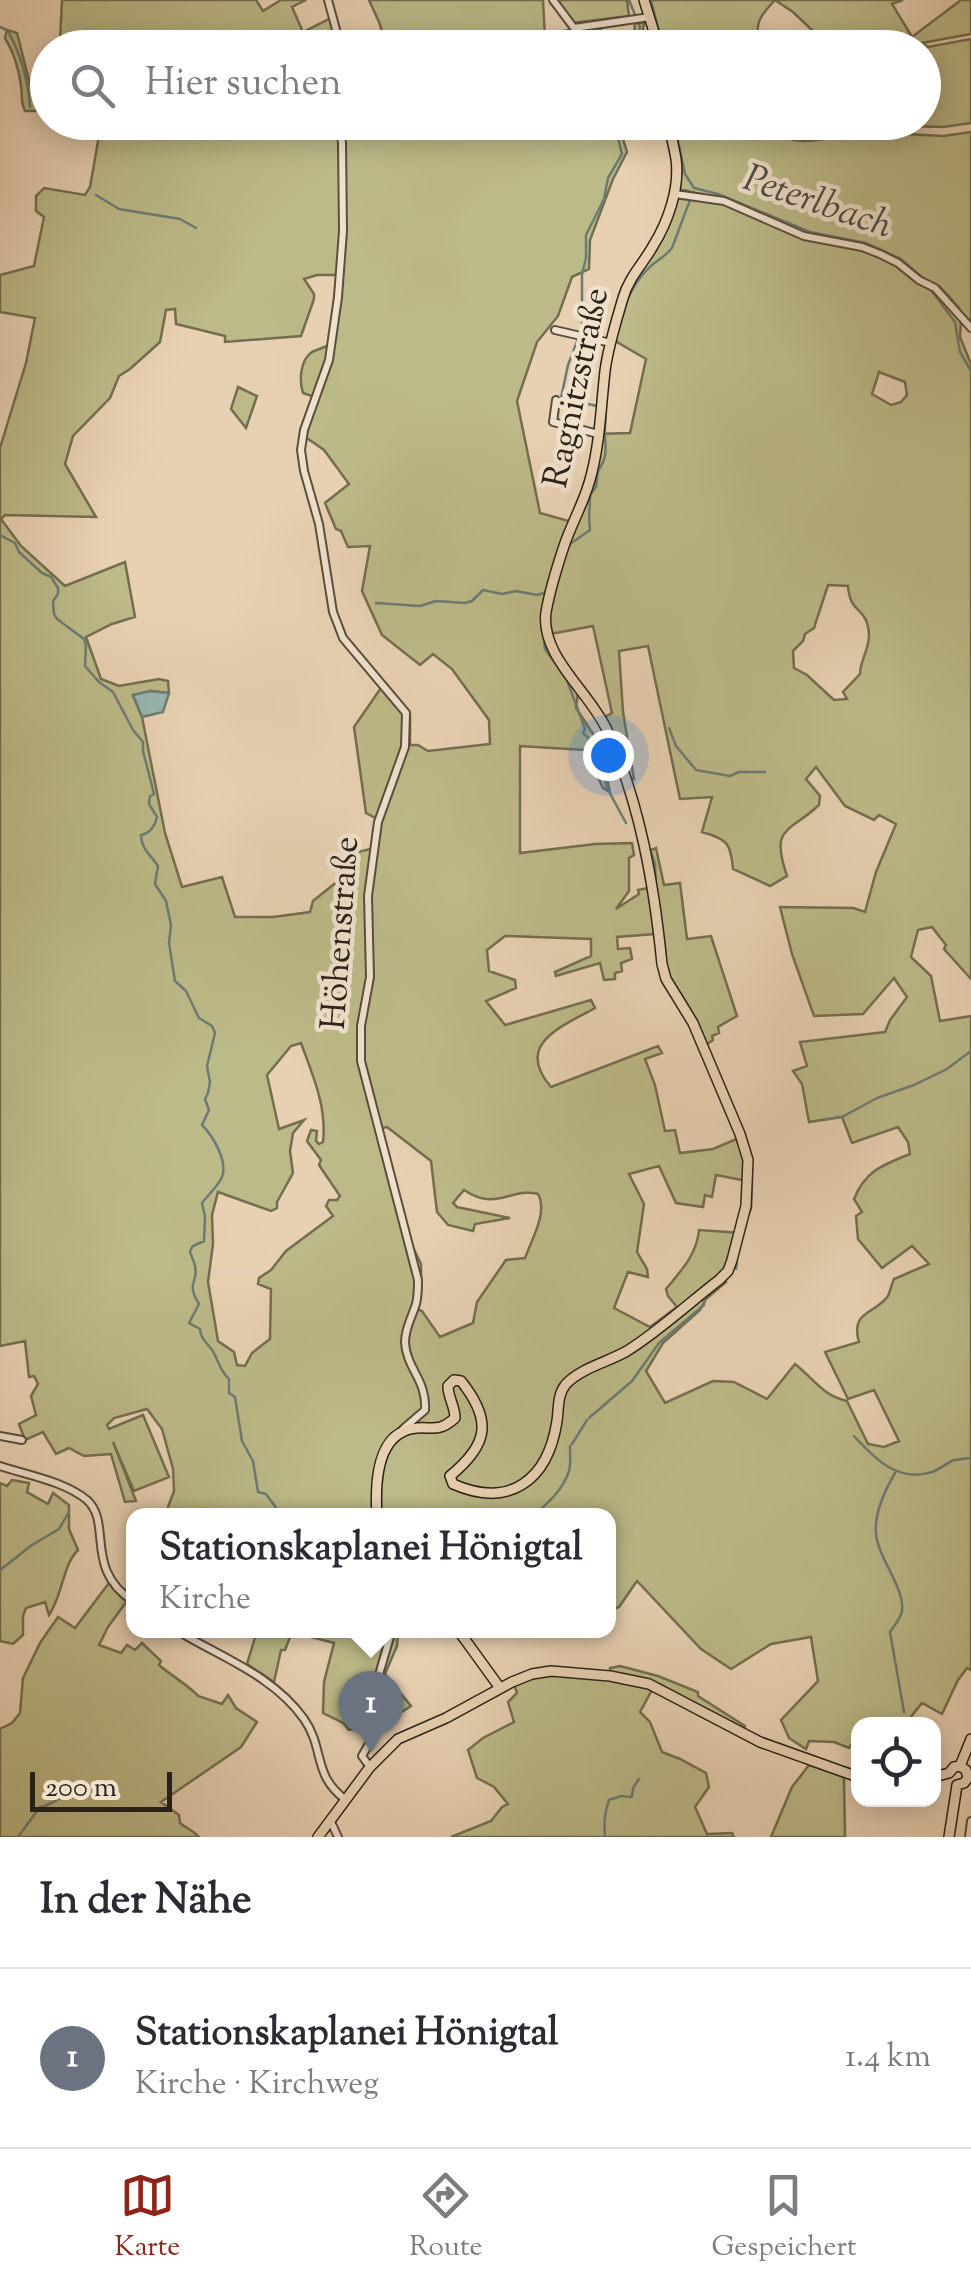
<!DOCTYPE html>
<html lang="de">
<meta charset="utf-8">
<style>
body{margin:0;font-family:"Sorts Mill Goudy",serif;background:#f7f7f7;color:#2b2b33}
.controls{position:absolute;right:30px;bottom:30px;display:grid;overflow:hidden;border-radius:20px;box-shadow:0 5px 25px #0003}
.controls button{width:90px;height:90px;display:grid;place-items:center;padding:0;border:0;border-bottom:2px solid #e1e1e2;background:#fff;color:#2b2b33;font:50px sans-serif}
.scale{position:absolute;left:30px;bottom:25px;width:142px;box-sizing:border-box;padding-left:10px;border:5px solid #2a2219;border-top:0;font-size:28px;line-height:35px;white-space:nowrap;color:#2a2219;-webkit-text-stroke:8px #f0e1cd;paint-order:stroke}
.you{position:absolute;left:608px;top:755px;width:35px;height:35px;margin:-25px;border:8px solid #fff;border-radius:50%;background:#1a73e8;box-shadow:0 0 0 15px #1a73e833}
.badge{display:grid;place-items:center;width:65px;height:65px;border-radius:50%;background:#8f2418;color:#fff;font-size:32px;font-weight:700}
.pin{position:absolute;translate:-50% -82px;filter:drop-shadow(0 2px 5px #0008)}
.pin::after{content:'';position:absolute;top:52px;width:35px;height:30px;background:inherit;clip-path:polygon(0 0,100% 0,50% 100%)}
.popup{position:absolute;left:126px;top:1508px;width:490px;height:130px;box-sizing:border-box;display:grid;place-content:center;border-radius:20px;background:#fff;filter:drop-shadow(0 2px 8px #0005);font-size:32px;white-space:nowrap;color:#7c7c81}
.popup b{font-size:38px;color:#2b2b33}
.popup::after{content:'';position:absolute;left:50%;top:100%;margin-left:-20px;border:20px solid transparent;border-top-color:#fff}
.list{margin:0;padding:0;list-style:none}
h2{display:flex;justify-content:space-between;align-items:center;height:130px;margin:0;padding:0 40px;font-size:42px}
h2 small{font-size:32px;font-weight:400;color:#7c7c81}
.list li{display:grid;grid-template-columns:65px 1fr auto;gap:30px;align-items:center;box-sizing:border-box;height:180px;padding:0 40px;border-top:2px solid #e1e1e2}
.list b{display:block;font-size:38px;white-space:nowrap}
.list p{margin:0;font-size:32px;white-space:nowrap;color:#7c7c81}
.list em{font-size:32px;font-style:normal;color:#7c7c81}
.icon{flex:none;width:55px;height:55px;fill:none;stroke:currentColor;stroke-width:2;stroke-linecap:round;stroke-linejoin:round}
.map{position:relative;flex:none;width:971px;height:1837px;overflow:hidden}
.search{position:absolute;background:#fff;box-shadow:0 5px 25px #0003;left:30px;right:30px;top:30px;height:110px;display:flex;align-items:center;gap:25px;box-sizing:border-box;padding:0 35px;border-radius:55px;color:#7c7c81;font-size:38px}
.sheet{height:310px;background:#fff}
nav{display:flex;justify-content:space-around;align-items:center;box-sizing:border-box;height:140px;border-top:2px solid #e1e1e2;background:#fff;font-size:28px;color:#7c7c81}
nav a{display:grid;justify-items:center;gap:5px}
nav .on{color:#8f2418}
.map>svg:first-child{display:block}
.green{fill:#bcba88;stroke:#736e50;stroke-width:2.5;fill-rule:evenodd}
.water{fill:#98b6b1;stroke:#6c7b74;stroke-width:2.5}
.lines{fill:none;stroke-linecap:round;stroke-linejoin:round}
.stream{stroke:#6c7b74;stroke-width:2.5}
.minor-casing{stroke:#5a4e3f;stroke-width:10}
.major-casing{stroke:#2a2219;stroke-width:12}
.minor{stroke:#f0e1cd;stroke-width:6}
.major{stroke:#e8d1b2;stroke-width:9}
.labels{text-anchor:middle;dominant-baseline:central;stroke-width:9;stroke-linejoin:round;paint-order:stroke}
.street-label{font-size:35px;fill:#2a2219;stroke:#f0e1cd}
.water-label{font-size:38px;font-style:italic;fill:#4b4e47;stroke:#f0e1cd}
</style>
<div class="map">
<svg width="971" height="1837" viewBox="0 0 971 1837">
<rect width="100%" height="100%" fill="#e8d1b2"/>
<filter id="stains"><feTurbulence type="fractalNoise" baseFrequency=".002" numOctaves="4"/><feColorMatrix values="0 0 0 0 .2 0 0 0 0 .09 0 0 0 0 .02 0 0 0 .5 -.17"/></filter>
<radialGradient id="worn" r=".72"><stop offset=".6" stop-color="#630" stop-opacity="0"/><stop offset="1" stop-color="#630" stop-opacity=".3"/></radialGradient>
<path class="green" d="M 62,0 L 256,0 L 263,11 L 281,0 L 306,0 L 292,7 L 303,32 L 331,18 L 337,48 L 56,48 L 60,42 Z
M 369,0 L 543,0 L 545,37 L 574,28 L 576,32 L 600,29 L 606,38 L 605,46 L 634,39 L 635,23 L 644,23 L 641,43 L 632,47 L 387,47 L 379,22 Z
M 553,0 L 627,0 L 629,16 L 572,23 Z
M 648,0 L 775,0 C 758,18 755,23 759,48 L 662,47 Z
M 775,0 L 903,0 L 892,4 L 912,37 L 961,0 L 971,0 L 971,34 L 922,43 L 928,47 L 971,39 L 971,123 L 943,127 L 869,125 L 864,123 L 924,122 L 924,48 L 797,47 L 804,38 L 815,33 L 793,12 Z
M 7,30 L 17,33 L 33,96 L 41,101 L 47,101 L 47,111 L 25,111 C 20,101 23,97 21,86 C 19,69 14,53 5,38 Z
M 79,123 L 618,123 L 627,152 L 613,179 L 590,240 L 589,269 L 572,277 L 558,316 L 537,342 L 517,401 L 540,513 L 572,522 L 579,505 L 597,434 L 630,433 L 646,359 L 617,342 L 609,334 L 619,298 L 675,201 L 679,198 L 720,199 L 679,189 L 682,170 L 672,123 L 769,123 C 789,143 797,143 825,139 L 831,130 L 943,136 L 971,132 L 971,323 L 966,322 L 959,308 L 940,287 L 936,292 L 961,321 L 960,337 L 971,364 L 971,979 L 944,949 L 946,945 L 932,927 L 918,930 L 911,957 L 931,976 L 940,1021 L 971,1016 L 971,1670 L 967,1668 L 958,1680 L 942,1714 L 922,1703 L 905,1724 L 858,1724 L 858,1736 L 849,1748 L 834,1742 L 809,1741 L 806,1749 L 789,1738 L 781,1720 L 818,1681 L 811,1637 L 771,1644 L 731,1669 L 701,1649 L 637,1581 L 619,1607 L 609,1611 L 608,1516 L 165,1515 L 174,1491 L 173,1469 L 162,1429 L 147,1409 L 114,1418 L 107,1425 L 109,1429 L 143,1415 L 169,1477 L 134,1491 L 113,1442 L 136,1501 L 125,1502 L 111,1454 L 84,1456 L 69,1448 L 56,1454 L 43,1432 L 25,1440 L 19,1424 L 36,1415 L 31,1396 L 38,1384 L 34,1376 L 29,1377 L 25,1341 L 0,1346 L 0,448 L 26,363 L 35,318 L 0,312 L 0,275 L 34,266 L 44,217 L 36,211 L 36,196 L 44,188 L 85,195 L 90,187 L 100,130 L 81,127 ZM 317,275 L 337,275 L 329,345 C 328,346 313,351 312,352 C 300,360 299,381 303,393 L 315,397 L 301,434 L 324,450 L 349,484 L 325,503 L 336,529 L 341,531 L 348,547 L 370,546 L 362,591 L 382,635 L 420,665 L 433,654 L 452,669 L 489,720 L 490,744 L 428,751 L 418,745 L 410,745 L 410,714 L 383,685 L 354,727 L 366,813 L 381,821 L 380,835 L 375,848 L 345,855 L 338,881 L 313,901 L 310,912 L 273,917 L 235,917 L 222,877 L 182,887 L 165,833 L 142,717 L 133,696 L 150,691 L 169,693 L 168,681 L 159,679 L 119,686 L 101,679 L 86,637 L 112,624 L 135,617 L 125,562 L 65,586 L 21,546 L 1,519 L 5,515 L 96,517 L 65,464 L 73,436 L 110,398 L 119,376 L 130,369 L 160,342 L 166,310 L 175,309 L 176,324 L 225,336 L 225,342 L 301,336 L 314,299 L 314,294 L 304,279 ZM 879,372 L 905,382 L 907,395 L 901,402 L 891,405 L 872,394 ZM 828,585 L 848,586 C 850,612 862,607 867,623 C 874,644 860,658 860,674 L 843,692 L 847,699 L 834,700 L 807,675 L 794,668 L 793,651 L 803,641 L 805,634 L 814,628 ZM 593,626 L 612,713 L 599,720 L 621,777 L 634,779 L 623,712 L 619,651 L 648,646 L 680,799 L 712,797 L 702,832 C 727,839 731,843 733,869 L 770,886 L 787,876 C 770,826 788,834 819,805 L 820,796 L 806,779 L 816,767 L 845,806 L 874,820 L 879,815 L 896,824 L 876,872 L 865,912 L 853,908 L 780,907 L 792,954 L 814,1016 L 863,1014 L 894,978 L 907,997 L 890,1020 L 885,1032 L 800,1042 L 807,1066 L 793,1071 L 802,1084 L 809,1122 L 842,1117 L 852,1143 L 898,1127 L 908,1142 L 910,1154 C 883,1165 866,1170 854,1199 L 862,1212 L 856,1216 L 858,1239 L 882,1268 L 912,1246 L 929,1264 L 894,1279 C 893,1281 889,1294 888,1296 C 874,1315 850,1311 859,1342 L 825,1352 L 848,1399 L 874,1390 L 899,1441 L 884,1447 L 868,1444 L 847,1401 C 823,1396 814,1379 795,1364 L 767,1399 L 734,1382 L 713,1381 L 665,1403 L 646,1371 L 663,1343 L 700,1310 L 706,1299 L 726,1282 L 724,1280 L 742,1233 L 699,1230 C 697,1254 681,1271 666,1289 L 668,1296 L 677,1307 L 650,1327 L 614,1308 L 628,1272 L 648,1277 L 647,1269 L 637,1252 L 644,1204 L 629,1174 L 659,1166 L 676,1203 L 703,1207 L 705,1195 L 712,1197 L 716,1175 L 747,1181 L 745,1159 L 739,1138 L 713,1149 L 680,1153 L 675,1130 L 665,1131 L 655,1085 L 645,1059 L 662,1053 L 658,1046 L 551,1087 C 514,1044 561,1027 595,1008 L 591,1000 L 505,1025 L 486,1001 L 516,988 L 515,980 L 489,971 L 487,950 L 505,936 L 591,939 L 591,956 L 555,972 L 556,976 L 600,963 L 604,980 L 615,979 L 615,973 L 622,971 L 621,963 L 632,959 L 630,948 L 618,949 L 617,937 L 655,934 L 663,981 L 682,1007 L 700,1049 L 713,1040 L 712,1036 L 719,1033 L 718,1027 L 737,1016 L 711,936 L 687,939 L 680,883 L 664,885 L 656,848 L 649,851 L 653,887 L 638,890 L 639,894 L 616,909 L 629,891 L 629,858 L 634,855 L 632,843 L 595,844 L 520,853 L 520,746 L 585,750 L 603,788 L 610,792 L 605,769 L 605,752 L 576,708 L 578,693 L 545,649 L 545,635 ZM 301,1043 C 313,1076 327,1107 323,1142 L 319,1144 L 316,1141 L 317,1131 L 311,1130 L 307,1141 L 321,1160 L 319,1165 L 340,1196 L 337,1200 L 329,1200 L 326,1206 L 333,1216 L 286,1251 L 271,1270 L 259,1278 L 258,1284 L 271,1289 L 270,1339 L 252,1353 L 245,1366 L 237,1365 L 234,1352 L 218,1341 L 208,1282 L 213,1244 L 212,1215 L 218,1192 L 271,1211 L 277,1208 L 277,1202 L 293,1173 L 290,1151 L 293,1133 L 304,1120 L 279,1129 L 267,1075 L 291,1046 ZM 387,1127 L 431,1161 L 437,1212 L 448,1225 L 473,1231 L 475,1224 L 510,1218 L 457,1207 L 453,1203 L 464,1190 C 497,1212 510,1187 538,1194 C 548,1212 532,1239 525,1258 L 506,1260 L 477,1302 L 473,1323 L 440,1337 L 422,1311 L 416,1309 L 421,1291 L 421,1264 L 403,1227 L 377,1129 Z
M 238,387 L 257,396 L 246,428 L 231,409 Z
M 12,1480 L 29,1483 L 27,1492 L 48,1504 L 53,1493 L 69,1505 L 69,1529 L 78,1550 C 62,1566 63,1595 49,1615 L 45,1602 L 26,1608 L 23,1616 L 23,1635 L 13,1644 L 0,1641 L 0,1483 L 7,1486 Z
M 109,1583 L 127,1601 L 108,1627 L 99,1645 L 121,1653 L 127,1645 L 135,1650 L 142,1643 L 161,1661 L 159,1665 C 169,1674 192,1688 198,1696 L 222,1704 L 228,1695 L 236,1708 L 257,1722 L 241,1747 L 161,1802 L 179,1815 L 180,1823 C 187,1829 193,1830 199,1837 L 0,1837 L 0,1729 L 12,1723 L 20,1713 L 23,1678 L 40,1643 L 58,1617 L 75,1628 Z
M 257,1631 L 398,1631 L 397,1646 L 385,1674 L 411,1706 L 400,1713 L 375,1684 L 369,1706 L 365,1707 L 360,1728 L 349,1730 L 343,1723 L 323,1713 L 324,1682 L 334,1643 L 292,1632 L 285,1650 L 281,1650 L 274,1682 L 247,1664 Z
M 620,1666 L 658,1676 L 698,1692 L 698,1696 L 745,1726 L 744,1729 L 659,1684 L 610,1672 L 610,1668 Z
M 552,1673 C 585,1676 621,1678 652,1690 L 640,1712 L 650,1722 L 662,1752 L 680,1759 L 706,1773 L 709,1787 L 695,1807 L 707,1834 L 732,1833 L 734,1837 L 451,1837 L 491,1821 L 502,1807 L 508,1804 L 494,1787 L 477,1778 L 468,1750 L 483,1738 L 514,1722 L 508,1702 L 517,1693 L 514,1685 L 527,1679 Z
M 809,1765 L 844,1777 L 845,1837 L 771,1837 L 792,1787 Z"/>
<path class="water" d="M 150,691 L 169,693 L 163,712 L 142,717 L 133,695 Z"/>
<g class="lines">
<path class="stream" d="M 651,0 L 663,48
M 0,27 L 7,30 C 20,51 29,83 30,107
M 562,48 L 564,42
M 612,48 L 615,45 L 637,40 L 640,27 L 629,0
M 674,122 L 685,174 L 694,188 L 718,194 L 810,232 L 866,243 L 901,259 L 925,280
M 96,195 L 119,209 L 180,219 L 196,228
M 937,286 L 948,295 L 960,310
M 931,290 L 955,322 L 960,352 L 971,371
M 627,300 C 634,286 640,275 652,265 C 660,258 666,256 672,248 L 690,200
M 582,332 L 582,274 L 586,258 L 586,235 L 604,199 L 608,178 L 622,154 L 614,122
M 578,339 L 568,365 L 561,398 L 597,406
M 0,535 L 15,543 L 19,552 L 42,573 L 51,577 L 58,588 L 58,594 L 53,601 L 54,614 L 57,619 L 84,639 L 86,645 L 85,666 L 99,682 L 113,692 L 133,730 L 143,742 L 143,751 L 154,794 L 150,796 L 149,804 L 157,817 C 155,826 150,833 141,835 C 141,849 151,855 158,866 L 155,884 L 166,901 L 171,925 L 169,943 L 175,981 L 186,991 L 199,1018 L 212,1026 L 215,1033 L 207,1066 L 210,1082 L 208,1093 L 205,1099 L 209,1110 L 202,1125 C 213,1136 228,1161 222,1177 C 218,1186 208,1195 202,1203 L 205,1217 L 204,1241 L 193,1246 L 190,1251 C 191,1256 194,1261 195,1266 C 199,1284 185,1281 199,1304 L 189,1323 L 200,1329 C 201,1340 206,1341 212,1350 C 219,1361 219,1370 229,1379 L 229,1393 L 235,1397 L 242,1441 L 253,1461 L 258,1492 L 266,1494 L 282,1516
M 570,544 L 590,530 C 588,517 590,508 590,495 L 596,487 L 598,471 C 607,458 606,451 605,436 C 604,427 607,418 605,409
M 376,603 L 420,606 L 436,601 L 465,603 L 472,601 L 483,590 L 502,594 L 516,591 L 537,595 L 547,592
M 544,637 L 545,649 L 557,665
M 565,675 L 585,729 L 583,733 L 597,746 L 594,749 L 600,761 L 607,788 L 626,823
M 669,728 L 676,746 L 696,770 L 730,776 L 739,772 L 765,772
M 650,849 L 655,864 L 656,890
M 675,985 L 692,1012
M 698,1024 L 705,1039
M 827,1119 L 842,1117 L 877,1098 L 914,1085 L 947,1069 L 971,1051
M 747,1218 L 751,1209 L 752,1177
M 736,1269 L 737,1262
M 589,1418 L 632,1381 L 659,1343 L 704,1305 L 704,1298 L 729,1276
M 854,1436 C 875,1459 898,1483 932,1472 C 940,1469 947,1463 954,1460 C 955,1460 970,1458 971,1458
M 572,1444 L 587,1420
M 895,1473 C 885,1490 874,1514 876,1534 C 878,1558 905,1588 902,1611 C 901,1618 894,1626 890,1632 L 904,1712
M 533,1516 C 548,1503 563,1490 569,1471 C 571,1464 570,1454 570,1446
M 0,1570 L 32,1545 L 59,1529 L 69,1512
M 18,1837 L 40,1807 C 62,1802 62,1791 81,1785
M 605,1837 C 604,1823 604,1814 609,1800 L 621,1796 L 632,1797 L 633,1788 L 639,1779"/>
<g class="minor-casing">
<path id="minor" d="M 328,0 L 341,48
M 553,0 L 574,28 L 650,17
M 339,122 L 342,143 L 343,231 L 338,297 L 329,360 L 304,430 L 301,450 L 304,471 L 319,524 L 333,612 L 343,638 L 406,713 L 405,747 L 378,822 L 368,896 L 370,977 L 361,1026 L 361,1061 L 418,1280 C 418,1288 418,1296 416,1304 C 412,1317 405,1328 405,1342 C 406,1368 427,1380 425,1410 L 403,1429
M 675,194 L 724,201 L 804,236 L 862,247 L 880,254 L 898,263 L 919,280 L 935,288 L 971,328
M 555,330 L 611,343
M 556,400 L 553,422 L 598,434
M 0,1436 L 22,1440
M 0,1466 C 27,1475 64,1481 87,1500 C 113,1524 83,1569 134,1602
M 176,1630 C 220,1657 273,1675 304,1719 C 325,1749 312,1775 346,1800
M 370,1767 L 362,1756 L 370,1742 L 373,1695 L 392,1630
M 331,1822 L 338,1837
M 969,1837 L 971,1821"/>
</g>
<g class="major-casing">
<path id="major" d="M 644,0 L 659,48
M 377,1516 C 375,1485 376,1431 417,1428 C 435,1427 439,1432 455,1418 C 455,1406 448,1398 448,1386 L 454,1380 L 461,1381 C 493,1421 488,1445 450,1476 L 453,1484 C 510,1509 548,1480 557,1421 C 559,1408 557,1395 566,1384 C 581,1368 608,1362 627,1351 C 659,1331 689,1303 719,1280 L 728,1271 L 732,1260 L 746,1206 L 748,1160 L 740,1134 L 693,1023 L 666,979 L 662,964 C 654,884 640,803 607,730 C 589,691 540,656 546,612 C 550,590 557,567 564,546 C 572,522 585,501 591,476 C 600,442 601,406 605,371 C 608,347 616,322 623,298 C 629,277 643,264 653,246 C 668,222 680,188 676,159 C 674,147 671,135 668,122
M 458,1630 L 500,1688
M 960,1766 L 971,1739
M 934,1777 L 949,1773 L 954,1767 L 960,1766
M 957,1785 L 964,1783 L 968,1778 L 966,1770 L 960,1766
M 318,1837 L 370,1767 L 398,1739 L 446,1718 L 512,1682 L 532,1674 L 551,1671 L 610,1676 L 649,1684 L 760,1742 L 858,1777
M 949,1837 L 957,1785"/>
</g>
<use href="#minor" class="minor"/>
<use href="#major" class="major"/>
</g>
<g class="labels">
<g class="street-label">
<text transform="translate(578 388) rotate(-78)">Ragnitzstraße</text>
<text transform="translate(342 933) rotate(-86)">Höhenstraße</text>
</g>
<g class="water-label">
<text transform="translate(817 204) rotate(19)">Peterlbach</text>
</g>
</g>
<rect width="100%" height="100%" filter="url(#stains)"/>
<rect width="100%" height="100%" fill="url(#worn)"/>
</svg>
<div class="controls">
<button><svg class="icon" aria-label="locate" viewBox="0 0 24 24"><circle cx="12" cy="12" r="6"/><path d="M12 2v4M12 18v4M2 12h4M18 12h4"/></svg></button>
</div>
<div class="scale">200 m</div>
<div class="you"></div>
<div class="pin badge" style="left:371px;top:1753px;background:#6b7280">1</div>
<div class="popup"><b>Stationskaplanei Hönigtal</b>Kirche</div>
<div class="search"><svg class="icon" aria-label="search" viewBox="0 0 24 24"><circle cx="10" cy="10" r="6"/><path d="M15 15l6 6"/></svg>Hier suchen</div>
</div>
<section class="sheet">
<h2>In der Nähe<small></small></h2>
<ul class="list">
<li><span class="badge" style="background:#6b7280">1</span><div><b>Stationskaplanei Hönigtal</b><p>Kirche · Kirchweg</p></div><em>1.4 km</em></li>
</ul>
</section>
<nav>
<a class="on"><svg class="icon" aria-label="map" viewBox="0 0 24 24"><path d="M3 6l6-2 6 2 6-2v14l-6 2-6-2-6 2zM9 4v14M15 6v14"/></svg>Karte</a>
<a><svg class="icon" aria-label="directions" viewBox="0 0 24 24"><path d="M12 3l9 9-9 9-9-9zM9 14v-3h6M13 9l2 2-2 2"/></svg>Route</a>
<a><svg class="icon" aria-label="saved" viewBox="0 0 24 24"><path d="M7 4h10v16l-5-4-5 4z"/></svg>Gespeichert</a>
</nav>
